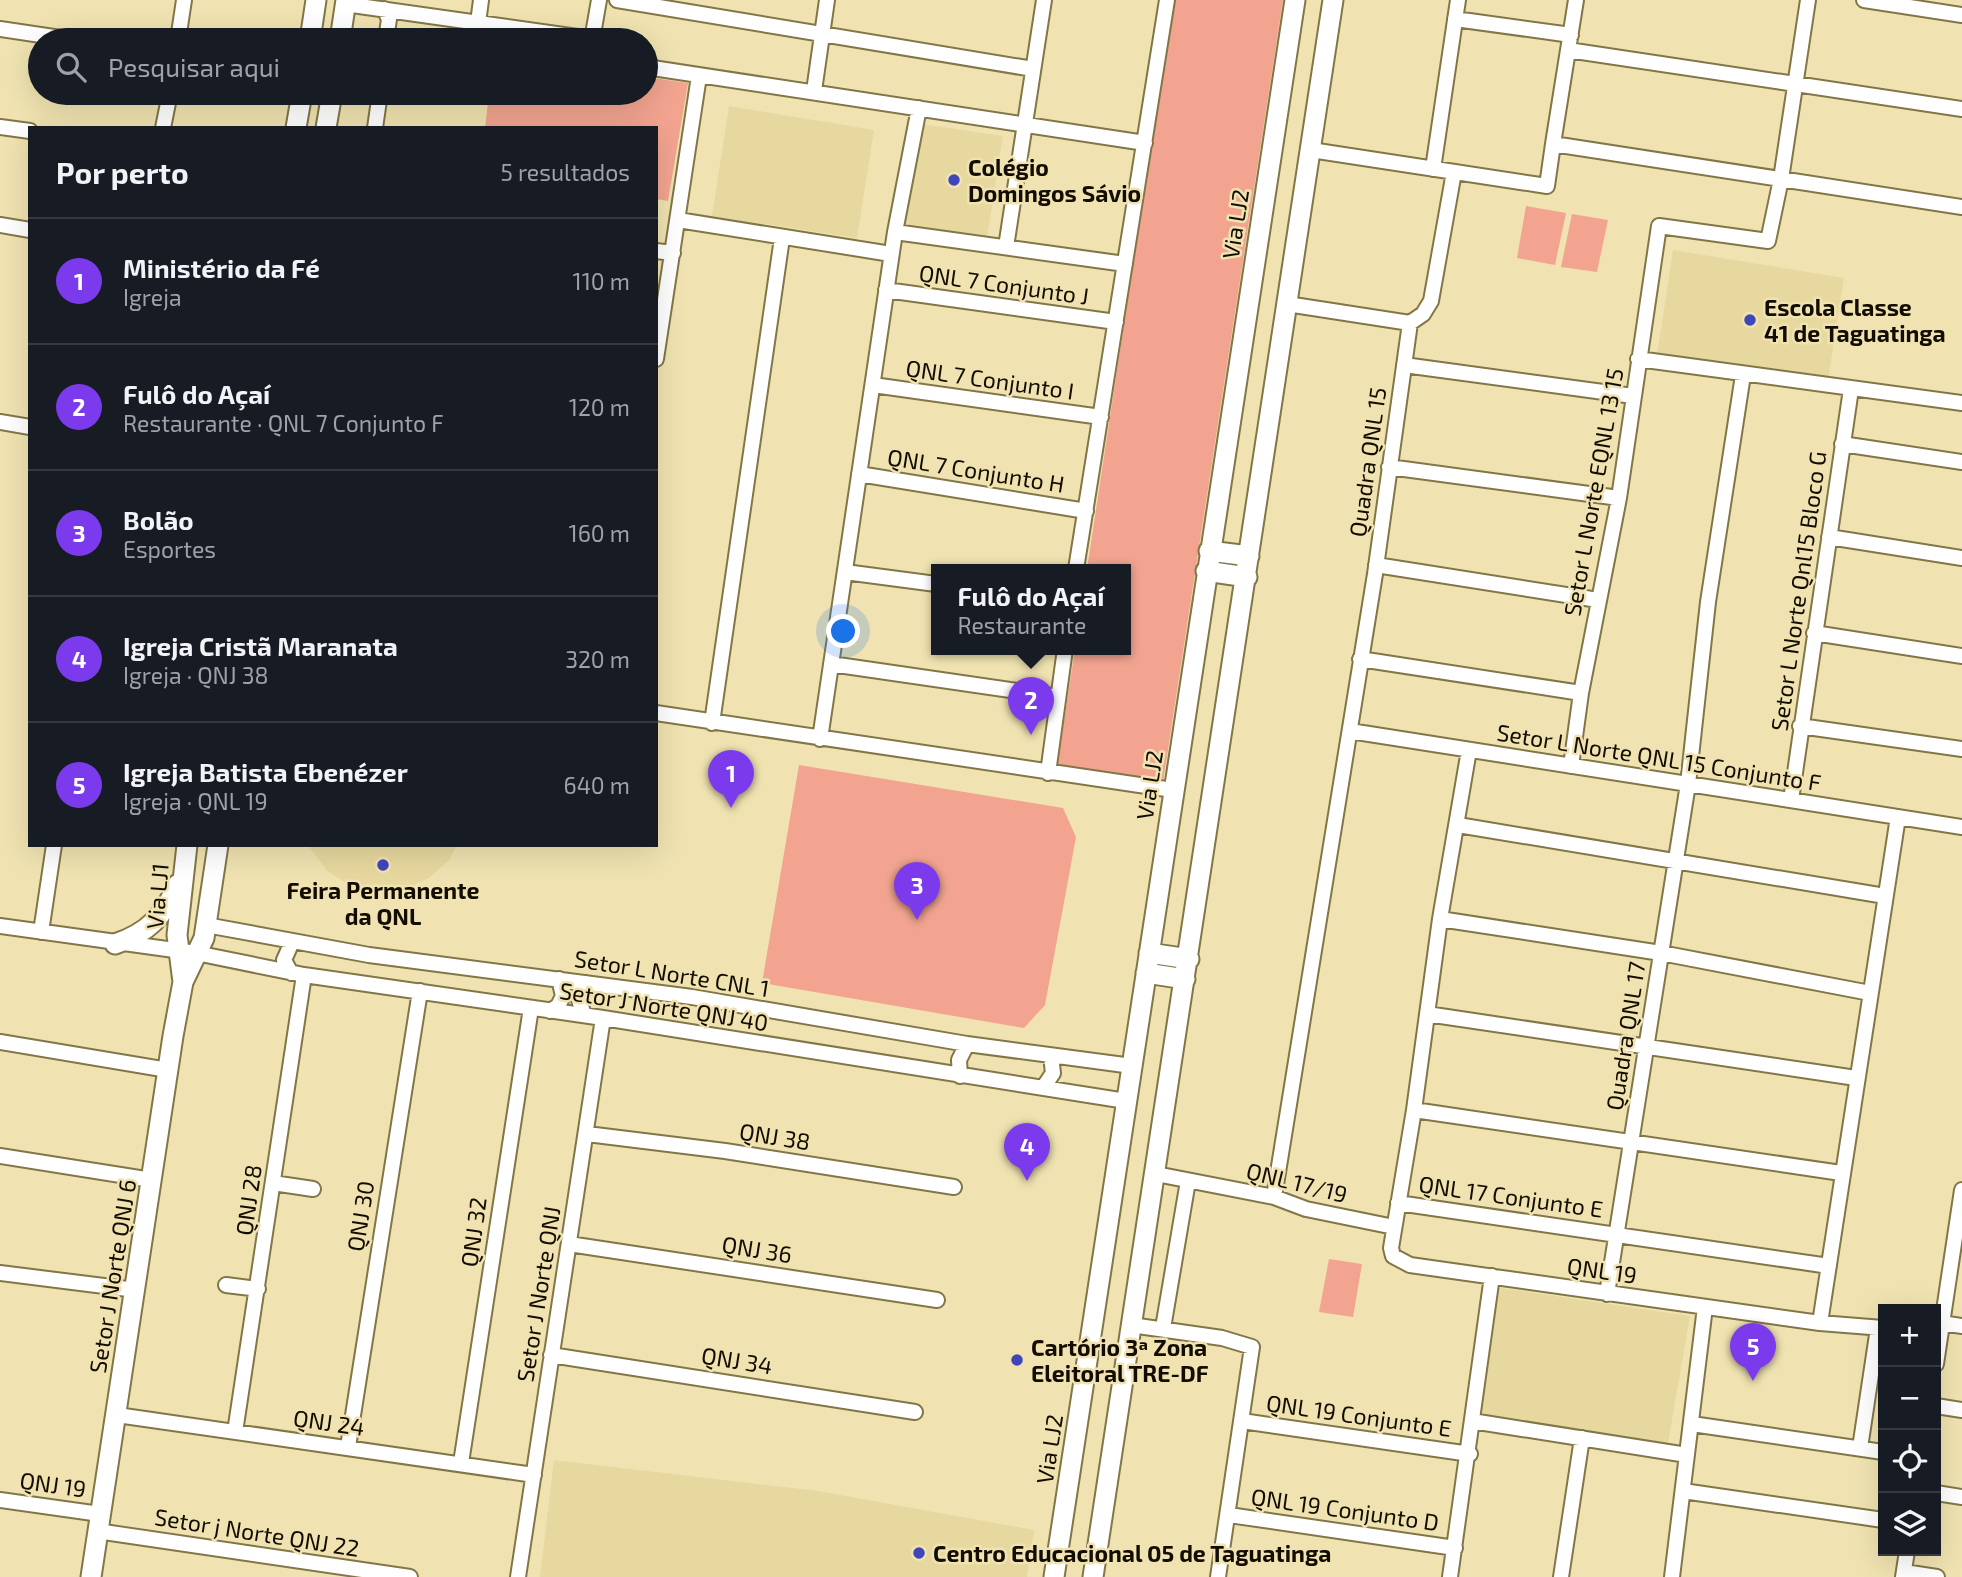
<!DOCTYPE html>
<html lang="pt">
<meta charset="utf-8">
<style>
body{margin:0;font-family:"Exo 2",sans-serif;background:#20242c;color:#f1f3f6}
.controls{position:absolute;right:21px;bottom:21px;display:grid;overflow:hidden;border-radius:0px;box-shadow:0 7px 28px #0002}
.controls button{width:63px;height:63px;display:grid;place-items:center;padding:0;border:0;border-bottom:2px solid #363941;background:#171b24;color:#f1f3f6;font:35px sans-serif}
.you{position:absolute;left:844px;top:632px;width:24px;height:24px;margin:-18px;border:5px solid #fff;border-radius:50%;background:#1a73e8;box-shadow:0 0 0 10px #1a73e833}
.badge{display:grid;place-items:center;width:46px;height:46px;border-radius:50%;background:#7c3aed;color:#fff;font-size:23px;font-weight:700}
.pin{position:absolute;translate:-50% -58px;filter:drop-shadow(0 2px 4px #0008)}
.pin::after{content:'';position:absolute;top:37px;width:24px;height:21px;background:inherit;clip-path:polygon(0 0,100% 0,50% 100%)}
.popup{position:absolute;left:931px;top:564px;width:200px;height:91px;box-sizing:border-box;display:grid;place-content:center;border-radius:0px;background:#171b24;filter:drop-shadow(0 2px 5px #0005);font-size:23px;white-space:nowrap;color:#9ea1a6}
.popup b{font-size:26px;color:#f1f3f6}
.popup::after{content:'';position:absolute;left:50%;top:100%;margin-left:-14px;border:14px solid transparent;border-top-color:#171b24}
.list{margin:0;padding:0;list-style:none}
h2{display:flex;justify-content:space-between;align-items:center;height:91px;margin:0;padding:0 28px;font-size:30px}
h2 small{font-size:23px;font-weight:400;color:#9ea1a6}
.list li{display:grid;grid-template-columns:46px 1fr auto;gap:21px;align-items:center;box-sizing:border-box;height:126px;padding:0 28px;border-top:2px solid #363941}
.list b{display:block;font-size:26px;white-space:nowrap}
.list p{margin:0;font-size:23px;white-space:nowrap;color:#9ea1a6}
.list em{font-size:23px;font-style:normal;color:#9ea1a6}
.icon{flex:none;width:38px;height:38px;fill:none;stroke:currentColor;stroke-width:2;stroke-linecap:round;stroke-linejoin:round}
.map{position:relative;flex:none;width:1962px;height:1577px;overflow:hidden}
.search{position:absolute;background:#171b24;box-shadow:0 7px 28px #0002;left:28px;top:28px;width:630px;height:77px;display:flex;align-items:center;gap:18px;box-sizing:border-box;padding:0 24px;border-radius:38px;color:#9ea1a6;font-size:26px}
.panel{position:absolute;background:#171b24;box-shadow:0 7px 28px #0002;left:28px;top:126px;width:630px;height:721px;border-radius:0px}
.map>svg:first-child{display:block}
.built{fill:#e7d89f}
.green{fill:#f2a490}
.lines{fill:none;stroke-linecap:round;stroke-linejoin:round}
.minor-casing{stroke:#827647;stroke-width:18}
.major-casing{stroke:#827647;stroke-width:23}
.minor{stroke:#fff;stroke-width:14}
.major{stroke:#fff;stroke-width:19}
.poi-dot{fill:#4145ba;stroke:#f0e3b1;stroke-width:2.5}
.labels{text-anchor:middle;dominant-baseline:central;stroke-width:5;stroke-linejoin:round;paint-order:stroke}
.poi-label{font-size:23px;font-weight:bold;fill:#120d00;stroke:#f0e3b1;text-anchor:start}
.street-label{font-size:23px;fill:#120d00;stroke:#f0e3b1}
</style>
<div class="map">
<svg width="1962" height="1577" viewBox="0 0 1962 1577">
<rect width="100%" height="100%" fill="#f0e3b1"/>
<path class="built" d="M 729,106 L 874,130 L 857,238 L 712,216 Z
M 922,124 L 1003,136 L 987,237 L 905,224 Z
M 1673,250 L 1844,278 L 1827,387 L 1656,362 Z
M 308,845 L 457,845 L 449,860 L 429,878 L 404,889 L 377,892 L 350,885 L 327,871 Z
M 1493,1287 L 1690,1316 L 1667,1449 L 1473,1419 Z
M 554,1460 L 818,1491 L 1034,1530 L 1027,1577 L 540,1577 Z"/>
<path class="green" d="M 1173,0 L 1283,0 L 1163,782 L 1057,766 L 1075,649 L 1126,649 L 1126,569 L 1087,569 Z
M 646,77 L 688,83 L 668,201 L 656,199 L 656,128 L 485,128 L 489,93 L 646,93 Z
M 1526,206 L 1566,213 L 1555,265 L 1517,258 Z
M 1572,214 L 1608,220 L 1597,272 L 1561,267 Z
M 799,765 L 1063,808 L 1076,837 L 1045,1005 L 1024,1028 L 762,983 Z
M 1329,1259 L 1362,1264 L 1353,1317 L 1319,1312 Z"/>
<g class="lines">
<g class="minor-casing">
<path id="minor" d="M 617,0 L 1033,69
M 1864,0 L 1962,15
M 345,4 L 592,39
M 384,9 L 389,19 L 386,40
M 1455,19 L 1571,35
M 478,23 L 481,0
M 0,29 L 74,40
M 178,40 L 184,0
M 592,40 L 599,0
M 1568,50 L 1962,109
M 646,67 L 1145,143
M 814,91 L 827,0
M 0,127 L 30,131
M 163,128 L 170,93
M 375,128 L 380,93
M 1553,144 L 1576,0
M 1311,150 L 1547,186 L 1553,144 L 1962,207
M 1433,169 L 1458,0
M 678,220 L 891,254
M 0,225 L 30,230
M 895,232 L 1125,264
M 1006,247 L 1044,0
M 656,251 L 673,253
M 886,290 L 1116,322
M 1410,323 L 1423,314 L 1431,301 L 1454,172
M 656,359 L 699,76
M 1638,359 L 1962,403
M 1404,365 L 1633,396
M 873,385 L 1101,417
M 0,422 L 30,427
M 1842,444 L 1962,462
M 1389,467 L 1619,498
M 859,474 L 1086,511
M 1829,537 L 1962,558
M 1376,565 L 1598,600
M 1076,569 L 1167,0
M 845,572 L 936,584
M 1814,633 L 1962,656
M 1360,659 L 1581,693
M 831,664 L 1058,697
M 656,713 L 1173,790
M 712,723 L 782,238
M 1800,726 L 1962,749
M 1350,731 L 1962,827
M 820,739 L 895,232 L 919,108
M 1469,750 L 1440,919 L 1414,1110 L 1391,1248 L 1393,1256 L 1410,1265 L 1820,1323 L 1883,1328
M 1571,766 L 1581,693 L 1619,498 L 1659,226 L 1768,241 L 1781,179 L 1808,0
M 1048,773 L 1065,649
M 1791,800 L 1851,389
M 1458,825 L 1885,896
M 1440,919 L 1661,953 L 1870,993
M 206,925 L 369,955 L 692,997 L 967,1044 L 1132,1066
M 0,926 L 196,953 L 304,975 L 603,1018 L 1126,1101
M 41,932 L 54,845
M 291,973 L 284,960 L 292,942
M 550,1011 L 558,1006 L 563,996 L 559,979
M 1427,1014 L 1856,1078
M 584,1015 L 578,997 L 586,983
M 0,1042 L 168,1070
M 960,1076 L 959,1060 L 967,1044
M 1043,1088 L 1053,1073 L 1051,1056
M 1414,1110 L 1841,1173
M 587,1134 L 725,1151 L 954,1187
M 0,1156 L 152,1180
M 1156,1174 L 1274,1197 L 1306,1209 L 1394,1227
M 273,1183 L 313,1189
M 1274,1197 L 1375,574 L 1410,323 L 1287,304
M 1398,1203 L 1829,1266
M 569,1244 L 937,1300
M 0,1273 L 136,1290
M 226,1285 L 258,1289
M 1607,1294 L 1688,784 L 1708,602 L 1743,375
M 1820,1323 L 1898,817
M 1942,1323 L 1962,1326
M 1131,1325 L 1222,1338 L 1252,1347 L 1218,1577
M 1163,1328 L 1188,1181
M 551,1355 L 915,1412
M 1936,1364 L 1962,1190
M 1936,1406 L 1962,1410
M 117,1415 L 534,1475
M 1242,1421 L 1470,1454
M 1472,1421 L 1687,1455
M 1692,1424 L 1883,1452
M 235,1432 L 304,975
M 348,1447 L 420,991
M 1860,1448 L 1878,1328
M 461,1463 L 531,1008
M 1683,1491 L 1883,1520
M 1936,1493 L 1962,1497
M 0,1500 L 100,1514
M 1229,1515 L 1455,1548
M 97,1531 L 410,1577
M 1904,1572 L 1937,1577
M 518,1577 L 603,1018
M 1450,1577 L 1492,1276
M 1561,1577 L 1582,1438
M 1672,1577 L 1705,1307
M 1903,1577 L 1907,1551"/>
</g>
<g class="major-casing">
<path id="major" d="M 310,40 L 316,0
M 340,40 L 346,0
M 296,128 L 302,93
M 326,128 L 332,93
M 1209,551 L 1249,556
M 1206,571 L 1247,577
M 115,944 C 148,933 164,916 178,884
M 1149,953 L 1189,959
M 1146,973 L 1185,979
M 183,982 L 177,935 L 187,845
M 91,1577 L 173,1036 L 183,982 L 204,938 L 218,845
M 1054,1577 L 1295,0
M 1093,1577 L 1333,0"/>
</g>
<use href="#minor" class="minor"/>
<use href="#major" class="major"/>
</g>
<g class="poi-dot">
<circle cx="954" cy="180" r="7"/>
<circle cx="1750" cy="320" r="7"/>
<circle cx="383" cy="865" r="7"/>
<circle cx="1017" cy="1360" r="7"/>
<circle cx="919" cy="1553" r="7"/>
</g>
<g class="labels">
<g class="poi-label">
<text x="968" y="167">Colégio<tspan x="968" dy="26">Domingos Sávio</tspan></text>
<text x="1764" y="307">Escola Classe<tspan x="1764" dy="26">41 de Taguatinga</tspan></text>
<text x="383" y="890" text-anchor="middle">Feira Permanente<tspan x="383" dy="26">da QNL</tspan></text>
<text x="1031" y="1347">Cartório 3ª Zona<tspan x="1031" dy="26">Eleitoral TRE-DF</tspan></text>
<text x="933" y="1553">Centro Educacional 05 de Taguatinga</text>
</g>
<g class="street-label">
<text transform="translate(1235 224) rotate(-81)">Via LJ2</text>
<text transform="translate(1004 284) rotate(8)">QNL 7 Conjunto J</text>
<text transform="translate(990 379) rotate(8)">QNL 7 Conjunto I</text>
<text transform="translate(1367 462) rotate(-82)">Quadra QNL 15</text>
<text transform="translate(976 470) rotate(9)">QNL 7 Conjunto H</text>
<text transform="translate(1593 492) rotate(-80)">Setor L Norte EQNL 13 15</text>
<text transform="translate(1798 591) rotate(-82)">Setor L Norte Qnl15 Bloco G</text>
<text transform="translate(1659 757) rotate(9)">Setor L Norte QNL 15 Conjunto F</text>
<text transform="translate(1149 785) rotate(-81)">Via LJ2</text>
<text transform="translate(157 896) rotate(-85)">Via LJ1</text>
<text transform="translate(672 973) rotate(9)">Setor L Norte CNL 1</text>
<text transform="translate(664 1006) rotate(9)">Setor J Norte QNJ 40</text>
<text transform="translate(1625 1036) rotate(-81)">Quadra QNL 17</text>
<text transform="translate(775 1136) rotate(9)">QNJ 38</text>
<text transform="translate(1297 1182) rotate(14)">QNL 17/19</text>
<text transform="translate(1511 1196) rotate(8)">QNL 17 Conjunto E</text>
<text transform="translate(248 1200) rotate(-82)">QNJ 28</text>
<text transform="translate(360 1216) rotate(-81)">QNJ 30</text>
<text transform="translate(473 1232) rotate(-82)">QNJ 32</text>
<text transform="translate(757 1249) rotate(9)">QNJ 36</text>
<text transform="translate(1602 1270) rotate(8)">QNL 19</text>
<text transform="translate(112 1276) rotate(-81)">Setor J Norte QNJ 6</text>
<text transform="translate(538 1294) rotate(-81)">Setor J Norte QNJ</text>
<text transform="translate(737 1360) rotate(9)">QNJ 34</text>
<text transform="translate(1359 1415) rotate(8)">QNL 19 Conjunto E</text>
<text transform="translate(329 1422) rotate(8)">QNJ 24</text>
<text transform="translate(1049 1449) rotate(-81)">Via LJ2</text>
<text transform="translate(53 1484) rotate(8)">QNJ 19</text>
<text transform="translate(1345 1509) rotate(8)">QNL 19 Conjunto D</text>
<text transform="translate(257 1532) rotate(9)">Setor j Norte QNJ 22</text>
</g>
</g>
</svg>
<div class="controls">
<button>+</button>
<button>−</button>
<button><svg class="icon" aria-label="locate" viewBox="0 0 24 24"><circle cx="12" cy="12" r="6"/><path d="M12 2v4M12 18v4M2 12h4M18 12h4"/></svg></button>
<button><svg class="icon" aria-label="layers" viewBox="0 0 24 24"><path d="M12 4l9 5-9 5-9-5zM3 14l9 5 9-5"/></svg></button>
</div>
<div class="you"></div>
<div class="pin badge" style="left:731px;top:808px">1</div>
<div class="pin badge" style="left:1031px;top:735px">2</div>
<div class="popup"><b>Fulô do Açaí</b>Restaurante</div>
<div class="pin badge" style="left:917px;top:920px">3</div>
<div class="pin badge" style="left:1027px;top:1181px">4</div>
<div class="pin badge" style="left:1753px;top:1381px">5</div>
<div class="search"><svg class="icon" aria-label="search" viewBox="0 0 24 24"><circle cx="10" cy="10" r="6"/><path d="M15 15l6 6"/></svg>Pesquisar aqui</div>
<section class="panel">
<h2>Por perto<small>5 resultados</small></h2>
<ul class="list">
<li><span class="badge">1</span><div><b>Ministério da Fé</b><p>Igreja</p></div><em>110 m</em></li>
<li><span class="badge">2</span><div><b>Fulô do Açaí</b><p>Restaurante · QNL 7 Conjunto F</p></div><em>120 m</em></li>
<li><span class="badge">3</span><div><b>Bolão</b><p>Esportes</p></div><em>160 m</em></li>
<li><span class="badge">4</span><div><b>Igreja Cristã Maranata</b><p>Igreja · QNJ 38</p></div><em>320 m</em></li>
<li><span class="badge">5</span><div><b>Igreja Batista Ebenézer</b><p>Igreja · QNL 19</p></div><em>640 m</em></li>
</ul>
</section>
</div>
